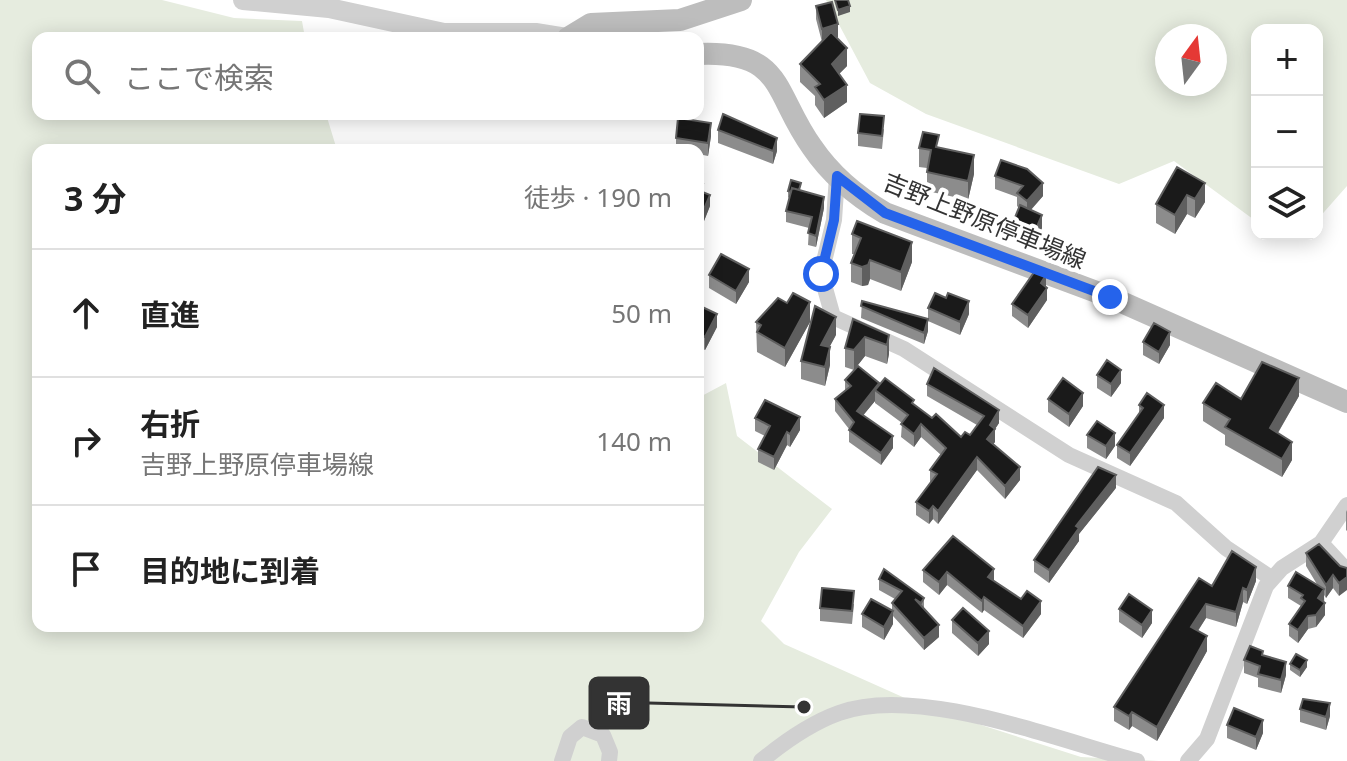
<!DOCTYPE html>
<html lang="ja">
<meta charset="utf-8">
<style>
body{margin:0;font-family:"Noto Sans","Noto Sans JP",sans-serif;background:#f2f2f2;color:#222}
.controls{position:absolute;right:24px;top:24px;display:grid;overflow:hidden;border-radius:16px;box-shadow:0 4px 20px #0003}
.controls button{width:72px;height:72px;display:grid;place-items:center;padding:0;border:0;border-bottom:2px solid #e0e0e0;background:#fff;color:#222;font:40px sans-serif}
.compass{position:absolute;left:1155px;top:24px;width:72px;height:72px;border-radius:50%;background:#fff;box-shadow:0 4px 20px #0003;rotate:15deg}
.stop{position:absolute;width:24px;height:24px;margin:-18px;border:6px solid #2563eb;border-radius:50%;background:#fff}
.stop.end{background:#2563eb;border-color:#fff;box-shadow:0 2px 8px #0008}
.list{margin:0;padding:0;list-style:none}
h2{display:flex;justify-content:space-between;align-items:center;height:104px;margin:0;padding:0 32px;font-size:34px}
h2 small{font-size:26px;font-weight:400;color:#767676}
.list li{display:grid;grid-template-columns:52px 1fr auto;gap:24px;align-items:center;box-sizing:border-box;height:128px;padding:0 32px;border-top:2px solid #e0e0e0}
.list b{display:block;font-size:30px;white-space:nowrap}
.list p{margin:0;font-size:26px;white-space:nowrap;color:#767676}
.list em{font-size:26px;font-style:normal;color:#767676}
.icon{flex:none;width:44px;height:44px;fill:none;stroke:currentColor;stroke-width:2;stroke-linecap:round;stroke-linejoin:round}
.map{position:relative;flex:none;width:1347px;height:761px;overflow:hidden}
.search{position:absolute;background:#fff;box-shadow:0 4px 20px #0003;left:32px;top:32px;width:672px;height:88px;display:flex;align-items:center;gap:20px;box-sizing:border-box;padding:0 28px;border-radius:16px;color:#767676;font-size:30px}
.panel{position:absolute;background:#fff;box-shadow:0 4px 20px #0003;left:32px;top:144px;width:672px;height:488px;border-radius:16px}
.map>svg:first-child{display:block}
.green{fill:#e6ecdf;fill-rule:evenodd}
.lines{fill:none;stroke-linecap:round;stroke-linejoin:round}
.minor{stroke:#d0d0d0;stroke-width:16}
.tertiary{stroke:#d0d0d0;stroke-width:20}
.secondary{stroke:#bdbdbd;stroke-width:22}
.wall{fill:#8c8c8c}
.shaded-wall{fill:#5f5f5f}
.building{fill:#1a1a1a;stroke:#5f5f5f;stroke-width:2}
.route{stroke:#2563eb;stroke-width:10}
.labels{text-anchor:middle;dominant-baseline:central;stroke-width:8;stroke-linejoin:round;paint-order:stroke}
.street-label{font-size:24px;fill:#333;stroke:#fff}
.leader{fill:none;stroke:#333;stroke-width:3}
.callout-dot{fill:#333;stroke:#fff;stroke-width:3}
.callout{fill:#333;stroke:#333;stroke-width:3}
.callout-label{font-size:26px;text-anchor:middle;font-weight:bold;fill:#fff}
</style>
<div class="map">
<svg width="1347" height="761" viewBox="0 0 1347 761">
<rect width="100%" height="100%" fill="#fff"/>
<path class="green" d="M 0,0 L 162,0 L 234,18 L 302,21 L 305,38 L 38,38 L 38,114 L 326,114 L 337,150 L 38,150 L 38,626 L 698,626 L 698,398 L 726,383 L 737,436 L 832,509 L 799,552 L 761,621 L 784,644 L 925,707 L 1081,757 L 1159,761 L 0,761 Z
M 826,0 L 1347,0 L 1347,186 L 1317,220 L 1317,30 L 1257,30 L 1257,222 L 1174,161 L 1119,184 L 926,114 L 870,83 ZM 1167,36 L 1215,36 L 1215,84 L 1167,84 Z"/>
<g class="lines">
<path class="minor" d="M 837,176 L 834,220 L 821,274 L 833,317 L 904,349 L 1069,455 L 1176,503 L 1226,548 L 1271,578
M 1321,543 L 1347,571
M 562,761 L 570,737 L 582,727 L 603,735 L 610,752 L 609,761
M 761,761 C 784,742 811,723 839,713 C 916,684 1058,740 1137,761
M 1188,761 L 1207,739 L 1266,586 L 1282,568 L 1321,543 L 1347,505"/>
<path class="tertiary" d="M 243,0 L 329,8 L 444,33 L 537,33 L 568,38"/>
<path class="secondary" d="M 568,38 L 591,24 L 680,20 L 741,0
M 698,54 C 785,50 773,93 812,147 C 831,175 856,196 885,213 L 1110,297 L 1347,402"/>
</g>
<path class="wall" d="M 816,6 L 838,37 L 837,38 L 847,66 L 839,74 L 847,102 L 824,118 L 815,105 L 815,96 L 800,82 L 800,64 L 822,42 L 816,19 Z
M 884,129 L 882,149 L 858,146 L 858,133 Z
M 718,130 L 777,151 L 773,164 L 718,143 Z
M 711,136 L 708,156 L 698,154 L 698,150 L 676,150 L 676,138 Z
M 939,147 L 974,174 L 968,200 L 927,191 L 927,168 L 919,167 L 919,148 Z
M 1001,160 L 1043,196 L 1031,210 L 1042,228 L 1036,242 L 1014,233 L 1014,220 L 1019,208 L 1017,206 L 1017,197 L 995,189 L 995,176 Z
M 1177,167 L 1205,202 L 1195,218 L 1187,214 L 1175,234 L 1156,223 L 1156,204 Z
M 698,182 L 710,206 L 704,221 L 698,218 Z
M 788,191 L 801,191 L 824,208 L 816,247 L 808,245 L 809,228 L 786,222 L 786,211 L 789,198 L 788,197 Z
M 979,215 L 977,228 L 963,225 L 963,219 Z
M 852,234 L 912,262 L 901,291 L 870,279 L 868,285 L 862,286 L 851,282 L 851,263 L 854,254 L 852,254 Z
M 709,275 L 749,282 L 736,304 L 709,288 Z
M 946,298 L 969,314 L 960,335 L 928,321 L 928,308 Z
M 1047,300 L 1028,328 L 1012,316 L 1012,304 Z
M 862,301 L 928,331 L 924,344 L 861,318 Z
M 787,303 L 810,322 L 785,367 L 757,352 L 756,322 Z
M 698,305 L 717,327 L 705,350 L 698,347 Z
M 853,319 L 889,335 L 889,354 L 887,364 L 865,356 L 854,370 L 845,367 L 845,348 Z
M 836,335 L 829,347 L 830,365 L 825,386 L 801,379 L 801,361 Z
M 1143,342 L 1170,345 L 1159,364 L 1143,355 Z
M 1097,375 L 1121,383 L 1111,397 L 1097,388 Z
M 845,380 L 879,385 L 914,405 L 932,418 L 961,437 L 970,435 L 977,425 L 927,396 L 927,384 L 999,423 L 995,429 L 995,442 L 993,444 L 1020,480 L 1005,499 L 977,470 L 938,524 L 933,519 L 929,524 L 916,515 L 916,502 L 930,483 L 930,470 L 941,455 L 921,437 L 914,447 L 901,437 L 902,423 L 875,403 L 875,401 L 863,415 L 893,448 L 881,465 L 849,442 L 849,429 L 835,411 L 835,399 L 845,391 Z
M 1299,396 L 1278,433 L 1292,460 L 1282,477 L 1225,445 L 1225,435 L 1203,421 L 1203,403 Z
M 1048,399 L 1083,406 L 1069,427 L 1048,412 Z
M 1139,405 L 1164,418 L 1130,466 L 1117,458 L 1117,445 L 1139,414 Z
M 755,418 L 800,430 L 790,447 L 787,445 L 774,470 L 758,462 L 758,449 L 765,436 L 755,431 Z
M 1087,435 L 1115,446 L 1106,459 L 1087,448 Z
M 1116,488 L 1079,534 L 1079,541 L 1049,583 L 1034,572 L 1034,560 Z
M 1347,510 L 1347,531 L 1346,530 L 1346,512 Z
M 953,536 L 994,581 L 1041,614 L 1023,638 L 984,610 L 982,613 L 947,585 L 939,595 L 923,582 L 923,570 Z
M 1306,553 L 1340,566 L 1339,596 L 1333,588 L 1326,598 L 1324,595 L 1325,615 L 1316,627 L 1308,629 L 1298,643 L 1289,636 L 1289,624 L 1301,606 L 1288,598 L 1288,586 L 1318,586 L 1306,566 Z
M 879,579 L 924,598 L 924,609 L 939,637 L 924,650 L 893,616 L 893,624 L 884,640 L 862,627 L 862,614 L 892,610 L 892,603 L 895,599 L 879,590 Z
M 1256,581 L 1247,604 L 1243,602 L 1236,627 L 1206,618 L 1198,631 L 1207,651 L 1157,741 L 1132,726 L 1129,730 L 1114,721 L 1114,707 L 1212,586 Z
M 854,604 L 852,624 L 820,621 L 820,608 Z
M 1119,609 L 1152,623 L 1142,638 L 1119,622 Z
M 952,620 L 989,644 L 978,656 L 952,633 Z
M 1263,655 L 1286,675 L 1281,693 L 1258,687 L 1258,678 L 1244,673 L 1244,660 Z
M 1290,664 L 1307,667 L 1300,677 L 1290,670 Z
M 1300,709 L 1330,716 L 1326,730 L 1300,722 Z
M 1227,725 L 1263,733 L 1256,750 L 1227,738 Z"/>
<path class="shaded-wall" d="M 850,6 L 850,12 L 838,16 L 838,10 Z
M 838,24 L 838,37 L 822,42 L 822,29 Z
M 847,48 L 847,66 L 832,81 L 832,64 Z
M 847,85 L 847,102 L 824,118 L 824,100 Z
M 711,123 L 711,136 L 708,156 L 708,143 Z
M 777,138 L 777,151 L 773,164 L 773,151 Z
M 974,155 L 974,174 L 968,200 L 968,181 Z
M 1043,183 L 1043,196 L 1027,214 L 1027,201 Z
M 1205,183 L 1205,202 L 1195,218 L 1195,199 Z
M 710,195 L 710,206 L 704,221 L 704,209 Z
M 1187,195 L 1187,214 L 1175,234 L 1175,215 Z
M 824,197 L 824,208 L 816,247 L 816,236 Z
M 1042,215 L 1042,228 L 1036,242 L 1036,229 Z
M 912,242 L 912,262 L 901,291 L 901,272 Z
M 870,260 L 870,279 L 868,285 L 862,286 L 862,267 Z
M 749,269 L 749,282 L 736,304 L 736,291 Z
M 1046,275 L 1046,288 L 1041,283 Z
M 1047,288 L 1047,300 L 1028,328 L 1028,315 Z
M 969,301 L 969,314 L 960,335 L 960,322 Z
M 810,302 L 810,322 L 785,367 L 785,348 Z
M 717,314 L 717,327 L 705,350 L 705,337 Z
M 836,317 L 836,335 L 821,363 L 821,345 Z
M 928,319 L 928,331 L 924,344 L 924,333 Z
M 1170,332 L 1170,345 L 1159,364 L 1159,352 Z
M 889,335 L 889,354 L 887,364 L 887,345 Z
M 865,337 L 865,356 L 854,370 L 854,350 Z
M 830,347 L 830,365 L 825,386 L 825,367 Z
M 1121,370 L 1121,383 L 1111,397 L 1111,384 Z
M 1299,378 L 1299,396 L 1270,446 L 1270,428 Z
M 879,383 L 879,394 L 875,390 L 875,401 L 857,423 L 857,411 Z
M 1083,393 L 1083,406 L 1069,427 L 1069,414 Z
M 1164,405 L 1164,418 L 1130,466 L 1130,453 Z
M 999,410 L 999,423 L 995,429 L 995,442 L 987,452 L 987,439 L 990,425 Z
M 800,417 L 800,430 L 790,447 L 790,434 Z
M 921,424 L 921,437 L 914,447 L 914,434 Z
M 787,432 L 787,445 L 774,470 L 774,457 Z
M 1115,433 L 1115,446 L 1106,459 L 1106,446 Z
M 893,436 L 893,448 L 881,465 L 881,453 Z
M 1292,442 L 1292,460 L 1282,477 L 1282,459 Z
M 977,457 L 977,470 L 938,524 L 938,511 Z
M 1020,467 L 1020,480 L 1005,499 L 1005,486 Z
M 1116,475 L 1116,488 L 1079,534 L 1079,541 L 1049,583 L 1049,570 L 1076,526 Z
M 933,506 L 933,519 L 929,524 L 929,511 Z
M 1256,567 L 1256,581 L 1247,604 L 1247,590 Z
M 994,569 L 994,582 L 988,577 Z
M 947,572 L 947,585 L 939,595 L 939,582 Z
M 1333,575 L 1333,588 L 1326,598 L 1326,585 Z
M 1347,577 L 1347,590 L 1339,596 L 1339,583 Z
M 1243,588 L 1243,602 L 1236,627 L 1236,612 Z
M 1324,589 L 1324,601 L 1318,598 Z
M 984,597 L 984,610 L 982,613 L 982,601 Z
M 1041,601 L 1041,614 L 1023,638 L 1023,626 Z
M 1325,603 L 1325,615 L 1316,627 L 1316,615 Z
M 1206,604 L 1206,618 L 1191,641 L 1191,627 Z
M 1152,610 L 1152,623 L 1142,638 L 1142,625 Z
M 893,611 L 893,624 L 884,640 L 884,627 Z
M 1308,616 L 1308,629 L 1298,643 L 1298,630 Z
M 939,625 L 939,637 L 924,650 L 924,638 Z
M 989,631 L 989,644 L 978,656 L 978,643 Z
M 1207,636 L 1207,651 L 1157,741 L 1157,727 Z
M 1307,660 L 1307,667 L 1300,677 L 1300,670 Z
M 1286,662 L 1286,675 L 1281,693 L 1281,680 Z
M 1330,703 L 1330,716 L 1326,730 L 1326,717 Z
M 1132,712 L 1132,726 L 1129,730 L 1129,716 Z
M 1263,720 L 1263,733 L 1256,750 L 1256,737 Z"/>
<path class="building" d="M 835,0 L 848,0 L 850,6 L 838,10 Z
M 832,2 L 838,24 L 822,29 L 816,6 Z
M 831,32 L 847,48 L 832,64 L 847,85 L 824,100 L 815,87 L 820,84 L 800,64 Z
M 723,114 L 777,138 L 773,151 L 718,130 Z
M 860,114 L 884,116 L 882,136 L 858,133 Z
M 678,118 L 711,123 L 708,143 L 676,138 Z
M 923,132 L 939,135 L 936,147 L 974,155 L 968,181 L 927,172 L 931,150 L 919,148 Z
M 1001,160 L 1027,169 L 1043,183 L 1027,201 L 1017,193 L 1023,186 L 995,176 Z
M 1177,167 L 1205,183 L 1195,199 L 1187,195 L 1175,215 L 1156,204 Z
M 791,180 L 801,183 L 799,190 L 792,188 L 791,192 L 788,191 Z
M 698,182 L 703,184 L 700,191 L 710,195 L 704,209 L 698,207 Z
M 792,188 L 824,197 L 816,236 L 808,233 L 812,217 L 786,211 Z
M 1020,205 L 1042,215 L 1036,229 L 1014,220 Z
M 965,206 L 979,208 L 977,221 L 963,219 Z
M 857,221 L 912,242 L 901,272 L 870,260 L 868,265 L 862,267 L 851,263 L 861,238 L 852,234 Z
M 721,254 L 749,269 L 736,291 L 709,275 Z
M 1035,271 L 1046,275 L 1041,283 L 1047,288 L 1028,315 L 1012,304 Z
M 793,293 L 810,302 L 785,348 L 757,332 L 761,325 L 756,322 L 778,298 L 787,303 Z
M 935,293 L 946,298 L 948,293 L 969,301 L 960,322 L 928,308 Z
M 862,301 L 928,319 L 924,333 L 861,306 Z
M 698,305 L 717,314 L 705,337 L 698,334 Z
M 815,306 L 836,317 L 821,345 L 830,347 L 825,367 L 801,361 Z
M 853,319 L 889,335 L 887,345 L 865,337 L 854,350 L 845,348 Z
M 1154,323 L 1170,332 L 1159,352 L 1143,342 Z
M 1107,360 L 1121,370 L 1111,384 L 1097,375 Z
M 1262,362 L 1299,378 L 1270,428 L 1292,442 L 1282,459 L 1225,427 L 1230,419 L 1203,403 L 1216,383 L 1241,399 Z
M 858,366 L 879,383 L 857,411 L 893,436 L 881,453 L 849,430 L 854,422 L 835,399 L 851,386 L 845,380 Z
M 934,368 L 999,410 L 990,425 L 995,429 L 987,439 L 1020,467 L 1005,486 L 977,457 L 938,511 L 933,506 L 929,511 L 916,502 L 937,474 L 930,470 L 946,448 L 921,424 L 914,434 L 901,424 L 908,415 L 875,390 L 885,378 L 914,400 L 912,403 L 932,418 L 936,414 L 961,437 L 965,432 L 970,435 L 984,416 L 927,384 Z
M 1063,378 L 1083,393 L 1069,414 L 1048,399 Z
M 1147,393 L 1164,405 L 1130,453 L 1117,445 L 1143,408 L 1139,405 Z
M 765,400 L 800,417 L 790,434 L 787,432 L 774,457 L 758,449 L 770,426 L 755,418 Z
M 1097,421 L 1115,433 L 1106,446 L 1087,435 Z
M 1098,467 L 1116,475 L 1076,526 L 1079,528 L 1049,570 L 1034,560 Z
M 953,536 L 994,569 L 988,577 L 1021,599 L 1027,591 L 1041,601 L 1023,626 L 984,597 L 982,601 L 947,572 L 939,582 L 923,570 Z
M 1319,544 L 1340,566 L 1347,568 L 1347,577 L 1339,583 L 1333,575 L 1326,585 L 1306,553 Z
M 1232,551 L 1256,567 L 1247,590 L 1243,588 L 1236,612 L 1206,604 L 1191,627 L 1207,636 L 1157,727 L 1132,712 L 1129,716 L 1114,707 L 1199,578 L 1212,586 Z
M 884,569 L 924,598 L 921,603 L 915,599 L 939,625 L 924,638 L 892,603 L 902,591 L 879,579 Z
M 1296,572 L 1324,589 L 1318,598 L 1325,603 L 1316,615 L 1308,616 L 1298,630 L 1289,624 L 1305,601 L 1301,598 L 1303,595 L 1288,586 Z
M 822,588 L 854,591 L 852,611 L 820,608 Z
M 1129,594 L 1152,610 L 1142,625 L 1119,609 Z
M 871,599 L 893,611 L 884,627 L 862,614 Z
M 963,608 L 989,631 L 978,643 L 952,620 Z
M 1250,646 L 1263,651 L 1262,655 L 1286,662 L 1281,680 L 1258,674 L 1260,666 L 1244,660 Z
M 1296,654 L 1307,660 L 1300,670 L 1290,664 Z
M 1303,699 L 1330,703 L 1326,717 L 1300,709 Z
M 1234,708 L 1263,720 L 1256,737 L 1227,725 Z"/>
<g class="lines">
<path class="route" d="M 821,274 L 834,220 L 837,176 L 885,213 L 1110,297"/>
</g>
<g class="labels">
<g class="street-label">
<text transform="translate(985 220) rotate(22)">吉野上野原停車場線</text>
</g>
</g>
<path class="leader" d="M804 707L648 703"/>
<circle class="callout-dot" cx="804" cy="707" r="8"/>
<rect class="callout" x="590" y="678" width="58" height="50" rx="8"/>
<g class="callout-label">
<text x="619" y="713">雨</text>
</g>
</svg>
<div class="controls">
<button>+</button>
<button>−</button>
<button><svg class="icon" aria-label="layers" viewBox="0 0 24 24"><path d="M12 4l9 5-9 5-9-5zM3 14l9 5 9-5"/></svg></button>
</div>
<svg class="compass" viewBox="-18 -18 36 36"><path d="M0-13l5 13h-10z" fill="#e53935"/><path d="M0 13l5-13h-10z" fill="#767676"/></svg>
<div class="stop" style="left:821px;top:274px"></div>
<div class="stop end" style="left:1110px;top:297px"></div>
<div class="search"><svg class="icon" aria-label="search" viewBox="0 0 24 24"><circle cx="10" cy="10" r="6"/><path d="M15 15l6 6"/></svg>ここで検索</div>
<section class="panel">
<h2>3 分<small>徒歩 · 190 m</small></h2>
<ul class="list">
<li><svg class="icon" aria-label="ahead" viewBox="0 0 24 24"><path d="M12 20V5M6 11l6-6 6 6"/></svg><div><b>直進</b></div><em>50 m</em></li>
<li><svg class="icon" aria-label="right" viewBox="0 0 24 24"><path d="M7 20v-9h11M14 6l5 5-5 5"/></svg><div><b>右折</b><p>吉野上野原停車場線</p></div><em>140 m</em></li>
<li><svg class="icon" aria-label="arrive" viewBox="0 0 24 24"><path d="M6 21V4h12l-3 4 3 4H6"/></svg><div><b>目的地に到着</b></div></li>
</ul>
</section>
</div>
